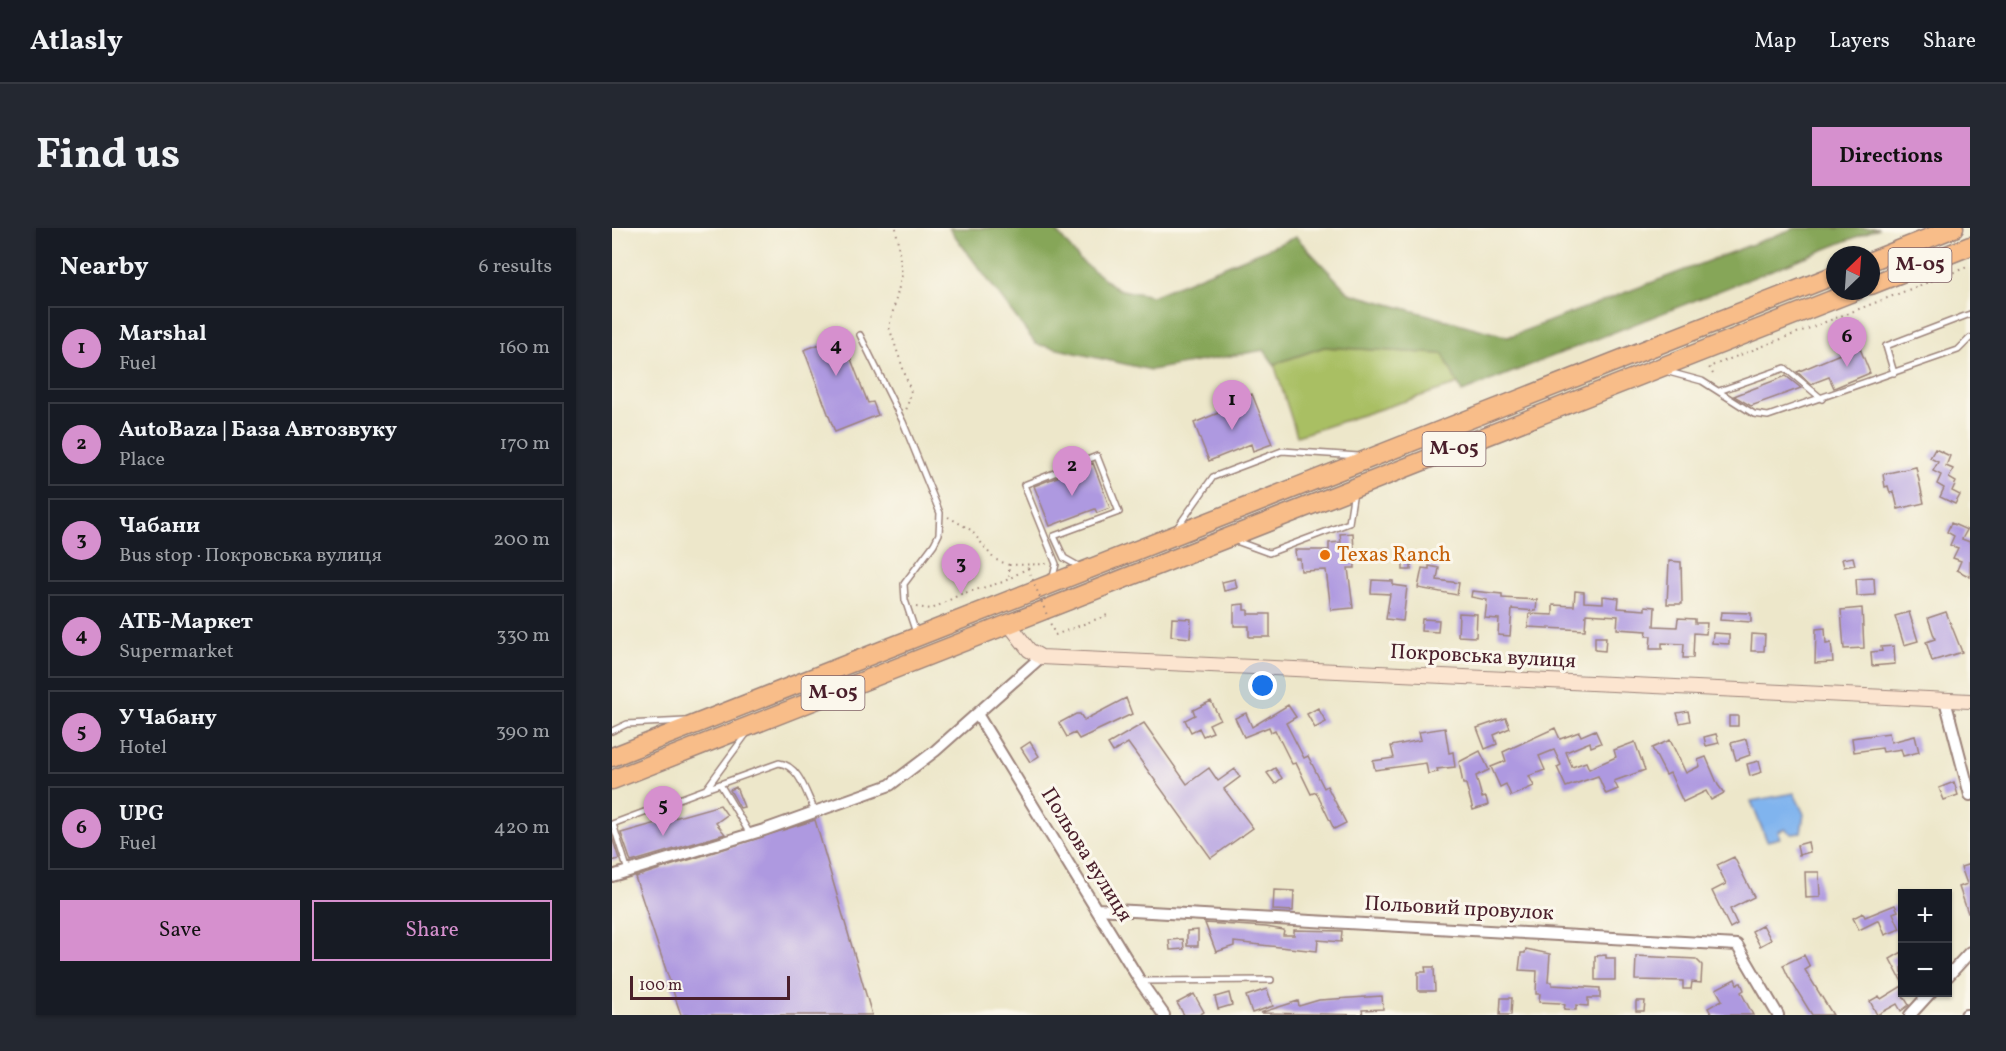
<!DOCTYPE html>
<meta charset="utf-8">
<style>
body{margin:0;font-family:Vollkorn,serif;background:#242831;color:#f1f3f6}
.controls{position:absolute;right:18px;bottom:18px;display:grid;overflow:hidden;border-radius:0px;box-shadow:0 2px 4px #0004}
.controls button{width:54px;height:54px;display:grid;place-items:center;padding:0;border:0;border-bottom:2px solid #363941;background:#171b24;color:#f1f3f6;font:30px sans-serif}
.compass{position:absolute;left:1214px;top:18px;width:54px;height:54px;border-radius:50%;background:#171b24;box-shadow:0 2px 4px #0004;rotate:25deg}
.scale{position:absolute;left:18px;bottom:15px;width:160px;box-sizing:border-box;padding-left:6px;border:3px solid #4a1f2b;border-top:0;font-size:16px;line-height:21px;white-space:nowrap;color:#4a1f2b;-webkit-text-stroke:4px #fbf7ec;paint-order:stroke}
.you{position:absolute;left:651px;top:458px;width:21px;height:21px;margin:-15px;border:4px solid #fff;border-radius:50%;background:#1a73e8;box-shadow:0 0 0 9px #1a73e833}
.badge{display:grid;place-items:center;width:39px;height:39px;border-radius:50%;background:#d690ce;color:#111;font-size:20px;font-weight:700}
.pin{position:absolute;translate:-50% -50px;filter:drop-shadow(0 2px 3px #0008)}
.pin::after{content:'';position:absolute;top:32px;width:21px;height:18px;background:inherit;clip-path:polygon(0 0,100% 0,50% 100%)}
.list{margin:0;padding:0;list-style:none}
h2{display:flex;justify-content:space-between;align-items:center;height:78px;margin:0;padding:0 24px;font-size:26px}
h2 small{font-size:20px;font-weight:400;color:#9ea1a6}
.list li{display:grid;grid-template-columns:39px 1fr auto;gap:18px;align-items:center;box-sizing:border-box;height:84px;margin:0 12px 12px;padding:0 12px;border:2px solid #363941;border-radius:0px}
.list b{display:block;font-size:22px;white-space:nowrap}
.list p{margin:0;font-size:20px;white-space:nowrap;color:#9ea1a6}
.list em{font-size:20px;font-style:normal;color:#9ea1a6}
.actions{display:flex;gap:12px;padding:18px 24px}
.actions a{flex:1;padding:14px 0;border:2px solid #d690ce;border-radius:0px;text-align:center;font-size:21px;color:#d690ce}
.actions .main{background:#d690ce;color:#111}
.map{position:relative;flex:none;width:1358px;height:787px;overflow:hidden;border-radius:0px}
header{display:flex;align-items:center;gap:36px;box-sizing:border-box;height:84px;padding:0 30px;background:#171b24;border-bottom:2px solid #363941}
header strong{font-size:28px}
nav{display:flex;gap:33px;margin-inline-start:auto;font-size:21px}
.intro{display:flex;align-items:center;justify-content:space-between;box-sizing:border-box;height:144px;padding:0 36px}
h1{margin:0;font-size:42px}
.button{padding:15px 27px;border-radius:0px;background:#d690ce;color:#111;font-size:21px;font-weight:700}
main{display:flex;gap:36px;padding:0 36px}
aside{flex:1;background:#171b24;border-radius:0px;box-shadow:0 2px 4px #0004}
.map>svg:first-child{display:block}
.green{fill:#a9bf63;stroke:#7a6f47;stroke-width:1.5}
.forest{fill:#86a659;stroke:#686242;stroke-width:1.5}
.water{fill:#80b4ee;stroke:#656a8c;stroke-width:1.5}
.building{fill:#ae99e0}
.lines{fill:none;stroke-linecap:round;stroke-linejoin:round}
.lane-casing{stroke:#9c837a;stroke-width:8}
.street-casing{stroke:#9c837a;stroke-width:14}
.secondary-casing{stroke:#9c837a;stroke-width:16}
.highway-casing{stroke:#9c837a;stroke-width:21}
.path{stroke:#9c837a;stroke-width:2;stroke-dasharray:1.5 4.5;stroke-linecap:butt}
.lane{stroke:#fff;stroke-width:5}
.street{stroke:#fff;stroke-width:10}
.secondary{stroke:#fce5d0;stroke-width:14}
.highway{stroke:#f8bd89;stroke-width:18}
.path-bridge{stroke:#9c837a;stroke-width:2;stroke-dasharray:1.5 4.5;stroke-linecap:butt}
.food-dot{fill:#e8710a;stroke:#fbf7ec;stroke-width:2}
.labels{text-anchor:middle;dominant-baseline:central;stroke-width:6;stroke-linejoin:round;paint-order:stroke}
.shield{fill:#fbf7ec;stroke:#7f6065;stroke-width:1.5}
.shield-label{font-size:20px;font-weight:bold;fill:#4a1f2b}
.food-label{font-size:21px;fill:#c56008;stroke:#fbf7ec;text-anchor:start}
.street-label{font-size:21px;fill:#4a1f2b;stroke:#fbf7ec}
</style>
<header>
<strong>Atlasly</strong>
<nav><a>Map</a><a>Layers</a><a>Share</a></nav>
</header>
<div class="intro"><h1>Find us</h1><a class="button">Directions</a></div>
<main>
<aside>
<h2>Nearby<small>6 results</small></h2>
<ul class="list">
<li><span class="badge">1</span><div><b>Marshal</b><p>Fuel</p></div><em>160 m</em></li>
<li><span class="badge">2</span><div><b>AutoBaza | База Автозвуку</b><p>Place</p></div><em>170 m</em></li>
<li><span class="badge">3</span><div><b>Чабани</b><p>Bus stop · Покровська вулиця</p></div><em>200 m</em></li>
<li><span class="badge">4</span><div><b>АТБ-Маркет</b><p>Supermarket</p></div><em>330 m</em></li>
<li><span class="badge">5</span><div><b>У Чабану</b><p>Hotel</p></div><em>390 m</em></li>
<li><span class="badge">6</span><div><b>UPG</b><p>Fuel</p></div><em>420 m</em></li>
</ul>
<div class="actions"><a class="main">Save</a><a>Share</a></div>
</aside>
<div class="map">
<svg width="1358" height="787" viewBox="0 0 1358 787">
<rect width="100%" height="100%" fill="#fbf7ec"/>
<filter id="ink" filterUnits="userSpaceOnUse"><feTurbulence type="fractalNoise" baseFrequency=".0167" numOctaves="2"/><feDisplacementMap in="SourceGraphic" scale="12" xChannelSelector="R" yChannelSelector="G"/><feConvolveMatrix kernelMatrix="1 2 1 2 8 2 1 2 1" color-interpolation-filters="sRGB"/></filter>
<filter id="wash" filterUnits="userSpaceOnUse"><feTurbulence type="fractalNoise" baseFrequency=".008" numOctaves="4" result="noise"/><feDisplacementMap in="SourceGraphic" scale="24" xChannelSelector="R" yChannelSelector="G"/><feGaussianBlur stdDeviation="1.35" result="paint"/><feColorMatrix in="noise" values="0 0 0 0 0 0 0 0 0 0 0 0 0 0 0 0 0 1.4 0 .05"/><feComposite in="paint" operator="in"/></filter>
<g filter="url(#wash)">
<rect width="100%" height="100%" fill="#ede7ca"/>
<path class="green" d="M 712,119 L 831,126 L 846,156 L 685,208 L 662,136 Z"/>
<path class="forest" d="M 337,0 L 442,0 L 468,32 L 505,61 L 540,68 L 684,9 L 737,65 L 896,109 L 1183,0 L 1267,0 L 850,164 L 831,126 L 712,119 L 662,136 L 652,122 L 539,142 L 424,116 Z"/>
<path class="water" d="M 1182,565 L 1192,586 L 1189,605 L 1180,606 L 1173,601 L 1166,604 L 1168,610 L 1155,613 L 1139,573 Z"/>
<g id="blocks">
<path class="building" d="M 230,108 L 256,175 L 261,174 L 266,187 L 223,204 L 192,122 Z
M 1247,118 L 1258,145 L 1222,160 L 1217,149 L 1199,156 L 1185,144 Z
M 1174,148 L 1189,160 L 1139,178 L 1122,168 Z
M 640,166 L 660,216 L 641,223 L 639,216 L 597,233 L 582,195 L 621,179 L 619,174 Z
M 1323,221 L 1338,228 L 1334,238 L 1341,241 L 1337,250 L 1344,254 L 1340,263 L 1348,267 L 1343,276 L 1328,269 L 1332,260 L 1325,256 L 1329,247 L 1321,243 L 1326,234 L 1318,230 Z
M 481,235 L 498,280 L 485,285 L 483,281 L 438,298 L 422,258 Z
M 1304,239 L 1312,275 L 1286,281 L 1282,264 L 1278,265 L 1276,258 L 1273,259 L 1271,246 Z
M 1339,295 L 1355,302 L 1350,311 L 1358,314 L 1358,349 L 1345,342 L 1349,333 L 1341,330 L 1346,320 L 1338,317 L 1342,308 L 1335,304 Z
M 741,305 L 743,340 L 736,340 L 741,380 L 719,382 L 714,342 L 689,343 L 688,331 L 684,331 L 683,322 L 717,322 L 717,315 L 729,314 L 728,306 Z
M 791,328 L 799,329 L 799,342 L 791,342 Z
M 1241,329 L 1243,337 L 1232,339 L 1230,331 Z
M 1057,333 L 1069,334 L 1070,376 L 1055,376 Z
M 817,338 L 827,340 L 825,352 L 847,355 L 845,367 L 806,360 L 810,340 L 817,341 Z
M 1262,350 L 1263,367 L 1245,368 L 1244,351 Z
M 623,351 L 625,360 L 612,363 L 610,354 Z
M 760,352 L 781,353 L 781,357 L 795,359 L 791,393 L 774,391 L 778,366 L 759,365 Z
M 860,363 L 890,366 L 890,370 L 925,372 L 924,383 L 900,381 L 898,408 L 886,407 L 887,391 L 873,390 L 875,372 L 859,369 Z
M 963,363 L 972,364 L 972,374 L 991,375 L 991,368 L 1007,370 L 1006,380 L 1033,382 L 1033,378 L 1043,379 L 1042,398 L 1065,399 L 1066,390 L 1083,391 L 1083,395 L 1095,395 L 1094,406 L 1082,405 L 1081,430 L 1071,430 L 1072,416 L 1050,415 L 1050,421 L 1038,421 L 1039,408 L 1034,408 L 1035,403 L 1005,401 L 1006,388 L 974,386 L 973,402 L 916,399 L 917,386 L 941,387 L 941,377 L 962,378 Z
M 632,376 L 632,382 L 636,382 L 636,386 L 658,386 L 658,409 L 637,409 L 637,398 L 622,398 L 622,377 Z
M 1250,380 L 1252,420 L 1232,421 L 1229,382 Z
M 1109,384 L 1139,385 L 1139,394 L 1108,392 Z
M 1297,384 L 1306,413 L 1292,417 L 1283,388 Z
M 1334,384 L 1350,424 L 1320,433 L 1314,414 L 1323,411 L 1316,390 Z
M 847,385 L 865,386 L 864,409 L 846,408 Z
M 560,390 L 579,391 L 578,410 L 559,408 Z
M 810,391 L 827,392 L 826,404 L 809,403 Z
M 1213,400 L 1214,416 L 1219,415 L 1221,434 L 1203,435 L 1204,401 Z
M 1101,405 L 1117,406 L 1117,416 L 1100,415 Z
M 1140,406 L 1153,407 L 1152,423 L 1139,423 Z
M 983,409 L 994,409 L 993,423 L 983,422 Z
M 1282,418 L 1283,436 L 1260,438 L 1259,424 L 1270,423 L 1269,419 Z
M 514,470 L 520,486 L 467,511 L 463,505 L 455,509 L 447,495 L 464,486 L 468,486 L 472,492 Z
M 599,473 L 608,491 L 597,496 L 601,504 L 591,508 L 587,500 L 579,504 L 573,492 L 583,487 L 581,482 Z
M 676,477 L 684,489 L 674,495 L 692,530 L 696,528 L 712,560 L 715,558 L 734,595 L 722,601 L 704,564 L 699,566 L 684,535 L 680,536 L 663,502 L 659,504 L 657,499 L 632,509 L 623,490 L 634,485 L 640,499 Z
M 706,480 L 714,494 L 703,500 L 695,486 Z
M 1076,483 L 1078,493 L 1068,495 L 1065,485 Z
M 1117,488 L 1126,488 L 1126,498 L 1117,498 Z
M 894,490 L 898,500 L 882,507 L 885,516 L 873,521 L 865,500 Z
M 532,495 L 575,556 L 597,540 L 606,553 L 623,541 L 628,549 L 612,561 L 641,600 L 599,630 L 516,515 L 501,524 L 496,516 Z
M 833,500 L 837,525 L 841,524 L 843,539 L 825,541 L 826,544 L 816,546 L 814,535 L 763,542 L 761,533 L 782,530 L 779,518 L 809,512 L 807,504 Z
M 943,500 L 948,511 L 967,504 L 969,508 L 983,502 L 989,515 L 979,519 L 978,514 L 954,524 L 960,539 L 974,534 L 977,541 L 1004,529 L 1002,522 L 1023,514 L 1033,542 L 1002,553 L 1006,561 L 994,566 L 986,548 L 954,559 L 945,539 L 949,537 L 942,522 L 927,528 L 933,542 L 917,548 L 922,558 L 899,568 L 894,556 L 888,559 L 879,539 L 894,533 L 891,524 Z
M 1277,505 L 1279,514 L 1303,508 L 1307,524 L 1291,528 L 1289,521 L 1271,524 L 1270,520 L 1242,524 L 1240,510 Z
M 1104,506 L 1107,515 L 1094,518 L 1092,509 Z
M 1134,511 L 1138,527 L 1124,532 L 1119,515 Z
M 1058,512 L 1074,545 L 1088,538 L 1086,532 L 1094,529 L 1106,557 L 1112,565 L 1099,572 L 1094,563 L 1071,574 L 1058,545 L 1054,547 L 1040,520 Z
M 418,514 L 427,528 L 418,534 L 409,520 Z
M 868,523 L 877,542 L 864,548 L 870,570 L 874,569 L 876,577 L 861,582 L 854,556 L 851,556 L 847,534 Z
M 1147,533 L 1150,544 L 1138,548 L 1135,536 Z
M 663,540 L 670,550 L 663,556 L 655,545 Z
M 1342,554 L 1346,567 L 1332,572 L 1327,560 Z
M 124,559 L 132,579 L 128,580 L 118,562 Z
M 108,577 L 115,587 L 104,595 L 113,606 L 19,634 L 9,605 Z
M 203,592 L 260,787 L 69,787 L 23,649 Z
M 0,609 L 7,631 L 0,633 Z
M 1196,614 L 1198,624 L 1187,627 L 1185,617 Z
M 1122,629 L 1142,669 L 1118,681 L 1125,696 L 1118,700 L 1100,663 L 1114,656 L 1105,637 Z
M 1358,636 L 1358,685 L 1356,685 L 1347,659 L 1355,656 L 1349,639 Z
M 1193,644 L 1207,644 L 1208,669 L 1194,670 Z
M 662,662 L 682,663 L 681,683 L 661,682 Z
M 1283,677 L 1286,683 L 1281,685 L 1288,701 L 1273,707 L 1267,692 L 1247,702 L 1241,690 L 1251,685 L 1253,689 Z
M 593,695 L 654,699 L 672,702 L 671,707 L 682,707 L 682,702 L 730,703 L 729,714 L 706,712 L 705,723 L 622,714 L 622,718 L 604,724 Z
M 1151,697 L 1159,712 L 1148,718 L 1140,703 Z
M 586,702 L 586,718 L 575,718 L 575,703 Z
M 571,711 L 572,721 L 558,722 L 557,712 Z
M 914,721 L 938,726 L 936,754 L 940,754 L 940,757 L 988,760 L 988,770 L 976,770 L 976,778 L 964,777 L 964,782 L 952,781 L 953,777 L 948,775 L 927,774 L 928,766 L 924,766 L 925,743 L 907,742 L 909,725 L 913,725 Z
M 1290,724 L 1290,754 L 1278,731 Z
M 994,727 L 994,730 L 1003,730 L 1003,752 L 983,752 L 983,728 Z
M 1192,727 L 1198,739 L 1193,742 L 1221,787 L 1200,787 L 1176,748 L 1171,737 Z
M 1024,728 L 1084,731 L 1090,737 L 1089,755 L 1080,754 L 1079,761 L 1071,761 L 1071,753 L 1023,752 Z
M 813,739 L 822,739 L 823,763 L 806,763 L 806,744 L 814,744 Z
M 1123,751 L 1125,756 L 1129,755 L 1132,762 L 1129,764 L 1141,787 L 1100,787 L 1096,780 L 1110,772 L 1104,761 Z
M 1290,758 L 1290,766 L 1297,777 L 1289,783 L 1285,776 L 1265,787 L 1258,773 L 1267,768 L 1269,771 Z
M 655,761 L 661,778 L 640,785 L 634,768 Z
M 617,765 L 620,777 L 606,781 L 603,769 Z
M 582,766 L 592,784 L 587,787 L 572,787 L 565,775 Z
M 770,768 L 771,781 L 750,782 L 751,787 L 648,785 L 686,773 L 687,778 L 707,772 Z
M 889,770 L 900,770 L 899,787 L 888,787 Z
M 1024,773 L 1033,773 L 1032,783 L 1024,783 Z"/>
</g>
</g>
<g filter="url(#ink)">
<use href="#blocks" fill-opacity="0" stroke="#9c837a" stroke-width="1.5"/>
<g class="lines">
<g class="lane-casing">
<path id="lane" d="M 248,107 L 291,194 L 328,285 L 327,306 L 322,316 L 292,356 L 293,372 L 304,405
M 1053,143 L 1090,153 L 1142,186 L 1156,188 L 1346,122 L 1358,110
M 1282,145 L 1274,118 L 1358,86
M 1107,163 L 1173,140 L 1210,171
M 565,300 L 601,249 L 670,223 L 747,228
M 624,313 L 657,325 L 737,295 L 742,263
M 441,349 L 444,336 L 412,257 L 485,228 L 507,284 L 442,308 L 452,330 L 468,339
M 0,503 L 15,496 L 73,493
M 108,556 L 138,606
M 94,561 L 167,535 C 188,538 194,566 203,583
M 0,596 L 94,561 L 135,505
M 1,596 L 16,643
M 530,753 L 659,752"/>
</g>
<g class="street-casing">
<path id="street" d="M 1333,472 L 1358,567
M 365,486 L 528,753 L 552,787
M 0,648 L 152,602 L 278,557 L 323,523 L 429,429
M 485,681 L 1125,717 L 1166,787
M 1336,748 L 1358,724
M 1298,787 L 1319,764
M 1354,787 L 1358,787"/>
</g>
<g class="secondary-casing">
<path id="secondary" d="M 397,396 L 417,422 L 429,429 L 1358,473"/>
</g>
<g class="highway-casing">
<path id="highway" d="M 1259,33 L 1342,0
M 1259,57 L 1358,18
M 0,529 L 1223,47
M 0,552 L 1243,63"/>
</g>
<path class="path" d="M 284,0 L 290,47 L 277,99 L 299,164 L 294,183
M 1101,146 L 1097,139 L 1358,38
M 336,289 L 359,302 L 382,331 L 397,337 L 397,348
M 397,337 L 436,336
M 304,379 L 320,381 L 349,366 L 391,354 L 416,340
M 443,407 L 498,386"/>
<use href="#lane" class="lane"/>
<use href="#street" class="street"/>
<use href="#secondary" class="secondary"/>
<use href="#highway" class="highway"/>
<path class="path-bridge" d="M 416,340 L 443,407"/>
</g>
</g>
<circle class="food-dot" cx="713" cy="327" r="6"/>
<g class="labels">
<g class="shield">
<rect x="1276.5" y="20" width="63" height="34" rx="4.5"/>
<rect x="810.5" y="204" width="63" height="34" rx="4.5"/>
<rect x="189.5" y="448" width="63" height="34" rx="4.5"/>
</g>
<g class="shield-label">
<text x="1308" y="37">М-05</text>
<text x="842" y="221">М-05</text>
<text x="221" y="465">М-05</text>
</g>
<g class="food-label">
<text x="725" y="327">Texas Ranch</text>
</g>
<g class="street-label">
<text transform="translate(871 429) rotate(3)">Покровська вулиця</text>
<text transform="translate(474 627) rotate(58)">Польова вулиця</text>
<text transform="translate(847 681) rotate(3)">Польовий провулок</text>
</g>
</g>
</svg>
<div class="controls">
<button>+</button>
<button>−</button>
</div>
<svg class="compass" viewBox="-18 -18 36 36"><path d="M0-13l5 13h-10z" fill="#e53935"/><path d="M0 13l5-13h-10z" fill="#9ea1a6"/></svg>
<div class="scale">100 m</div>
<div class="you"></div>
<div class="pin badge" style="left:620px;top:202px">1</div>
<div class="pin badge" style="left:460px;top:268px">2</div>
<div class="pin badge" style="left:349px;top:366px">3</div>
<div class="pin badge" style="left:224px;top:148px">4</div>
<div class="pin badge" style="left:51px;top:608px">5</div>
<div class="pin badge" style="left:1235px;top:139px">6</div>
</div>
</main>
